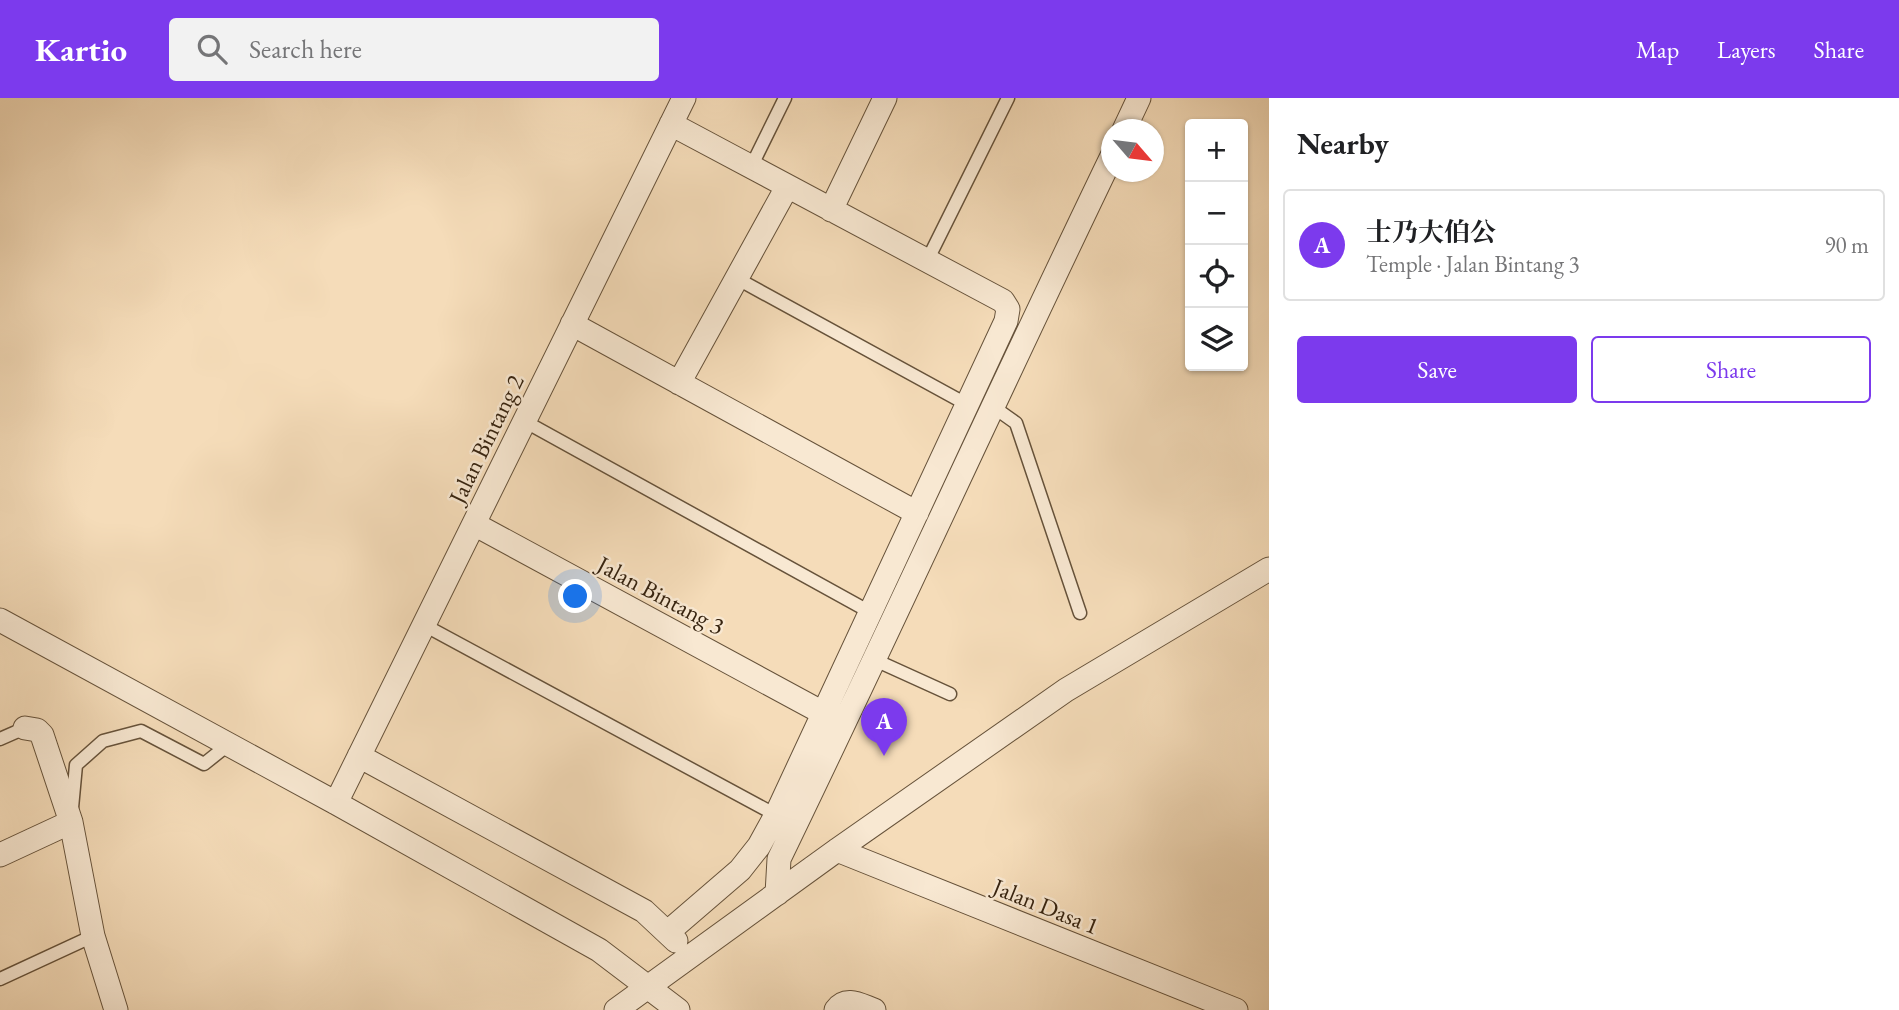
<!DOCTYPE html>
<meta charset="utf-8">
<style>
body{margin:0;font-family:"EB Garamond","Noto Serif SC",serif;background:#f2f2f2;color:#202124}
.controls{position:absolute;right:21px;top:21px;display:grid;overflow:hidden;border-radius:7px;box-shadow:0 2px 5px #0004}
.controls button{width:63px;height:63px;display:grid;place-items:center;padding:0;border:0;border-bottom:2px solid #e0e0e0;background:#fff;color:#202124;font:35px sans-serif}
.compass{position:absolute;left:1101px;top:21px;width:63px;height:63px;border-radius:50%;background:#fff;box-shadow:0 2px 5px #0004;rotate:118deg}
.you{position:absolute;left:576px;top:499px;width:24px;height:24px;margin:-18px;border:5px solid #fff;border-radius:50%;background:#1a73e8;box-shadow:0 0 0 10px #1a73e833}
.badge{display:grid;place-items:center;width:46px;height:46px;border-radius:50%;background:#7c3aed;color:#fff;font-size:23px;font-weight:700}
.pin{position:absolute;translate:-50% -58px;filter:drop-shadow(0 2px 4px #0008)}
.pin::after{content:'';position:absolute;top:37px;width:24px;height:21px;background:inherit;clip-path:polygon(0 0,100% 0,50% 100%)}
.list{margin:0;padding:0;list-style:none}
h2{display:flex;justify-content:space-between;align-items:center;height:91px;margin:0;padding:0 28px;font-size:30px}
h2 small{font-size:23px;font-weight:400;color:#757577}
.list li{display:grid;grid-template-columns:46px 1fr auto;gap:21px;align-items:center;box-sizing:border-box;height:112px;margin:0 14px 14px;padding:0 14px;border:2px solid #e0e0e0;border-radius:7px}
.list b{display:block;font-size:26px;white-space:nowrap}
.list p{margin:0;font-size:23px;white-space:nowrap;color:#757577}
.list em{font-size:23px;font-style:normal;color:#757577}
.actions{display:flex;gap:14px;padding:21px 28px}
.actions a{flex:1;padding:16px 0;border:2px solid #7c3aed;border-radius:7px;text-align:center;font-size:24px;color:#7c3aed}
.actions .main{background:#7c3aed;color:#fff}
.icon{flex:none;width:38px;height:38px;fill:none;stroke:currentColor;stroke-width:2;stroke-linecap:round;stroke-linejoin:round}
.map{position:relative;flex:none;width:1269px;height:912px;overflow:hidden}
header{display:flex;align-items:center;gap:42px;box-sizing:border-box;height:98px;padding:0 35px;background:#7c3aed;color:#fff}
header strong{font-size:33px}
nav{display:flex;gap:38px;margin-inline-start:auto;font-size:24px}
.search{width:490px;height:63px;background:#f2f2f2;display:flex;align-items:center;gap:18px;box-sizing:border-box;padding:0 24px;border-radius:7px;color:#757577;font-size:26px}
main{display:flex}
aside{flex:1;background:#fff}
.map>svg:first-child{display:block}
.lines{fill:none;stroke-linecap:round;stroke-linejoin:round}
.service-casing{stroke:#66523a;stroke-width:15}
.minor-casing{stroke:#66523a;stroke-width:25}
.service{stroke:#f8e8d2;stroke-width:12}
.minor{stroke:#f8e8d2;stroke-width:23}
.labels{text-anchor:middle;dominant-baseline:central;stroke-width:5;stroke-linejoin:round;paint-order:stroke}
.street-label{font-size:24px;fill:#372410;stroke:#f8e8d2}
</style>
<header>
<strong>Kartio</strong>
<div class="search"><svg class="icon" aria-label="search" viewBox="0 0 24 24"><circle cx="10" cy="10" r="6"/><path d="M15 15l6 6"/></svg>Search here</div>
<nav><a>Map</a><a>Layers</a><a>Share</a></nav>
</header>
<main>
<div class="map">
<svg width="1269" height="912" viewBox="0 0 1269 912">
<rect width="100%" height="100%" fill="#f5dcb9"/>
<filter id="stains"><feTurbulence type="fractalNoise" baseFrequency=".00286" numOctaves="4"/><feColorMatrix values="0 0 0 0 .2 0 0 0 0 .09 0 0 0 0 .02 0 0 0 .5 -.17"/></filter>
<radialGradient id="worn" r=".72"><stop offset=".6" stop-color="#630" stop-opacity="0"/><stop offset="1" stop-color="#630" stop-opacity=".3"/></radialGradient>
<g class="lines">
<g class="service-casing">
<path id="service" d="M 751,69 L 785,0
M 927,163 L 1008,0
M 736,180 L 968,307
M 992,308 L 1016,325 L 1080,515
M 524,323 L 870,514
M 424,527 L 776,717
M 875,562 L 950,596
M 0,641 L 25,630
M 72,710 L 76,667 L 103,643 L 141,633 L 204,666 L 229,646
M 0,881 L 93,838"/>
</g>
<g class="minor-casing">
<path id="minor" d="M 1124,32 L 1139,0
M 831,112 L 885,0
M 572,226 L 917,415
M 679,285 L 787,89
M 474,426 L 823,615
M 0,522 L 336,705 L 599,852 L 678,912
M 25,630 L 37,632 L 42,637 L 71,724 L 93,838 L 116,912
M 359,658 L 644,813 L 676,843
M 336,705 L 684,0
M 837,752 L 1236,912
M 0,757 L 71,724
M 777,796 L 779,761 C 892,528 999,292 1112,58
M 668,834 L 740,772 L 759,748 L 776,717 L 1006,223 L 1008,211 L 1003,203 L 671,26
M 616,912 L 837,752 L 1066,592 L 1269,471
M 836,912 C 846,898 860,907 874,912"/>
</g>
<use href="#service" class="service"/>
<use href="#minor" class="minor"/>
</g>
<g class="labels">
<g class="street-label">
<text transform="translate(486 341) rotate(-64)">Jalan Bintang 2</text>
<text transform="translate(661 497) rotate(28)">Jalan Bintang 3</text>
<text transform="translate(1046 808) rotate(22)">Jalan Dasa 1</text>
</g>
</g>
<rect width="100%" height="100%" filter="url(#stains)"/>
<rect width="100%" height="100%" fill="url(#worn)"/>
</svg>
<div class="controls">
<button>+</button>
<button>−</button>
<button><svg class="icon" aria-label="locate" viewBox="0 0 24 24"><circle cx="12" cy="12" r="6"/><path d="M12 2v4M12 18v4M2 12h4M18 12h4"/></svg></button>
<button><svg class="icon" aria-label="layers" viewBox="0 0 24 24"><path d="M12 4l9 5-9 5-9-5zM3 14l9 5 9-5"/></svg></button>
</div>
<svg class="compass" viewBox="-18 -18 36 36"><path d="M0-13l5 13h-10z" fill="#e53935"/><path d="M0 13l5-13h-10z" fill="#757577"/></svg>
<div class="you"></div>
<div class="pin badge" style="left:884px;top:658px">A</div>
</div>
<aside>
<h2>Nearby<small></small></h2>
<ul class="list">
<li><span class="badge">A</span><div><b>士乃大伯公</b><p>Temple · Jalan Bintang 3</p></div><em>90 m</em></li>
</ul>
<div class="actions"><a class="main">Save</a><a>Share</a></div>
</aside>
</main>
